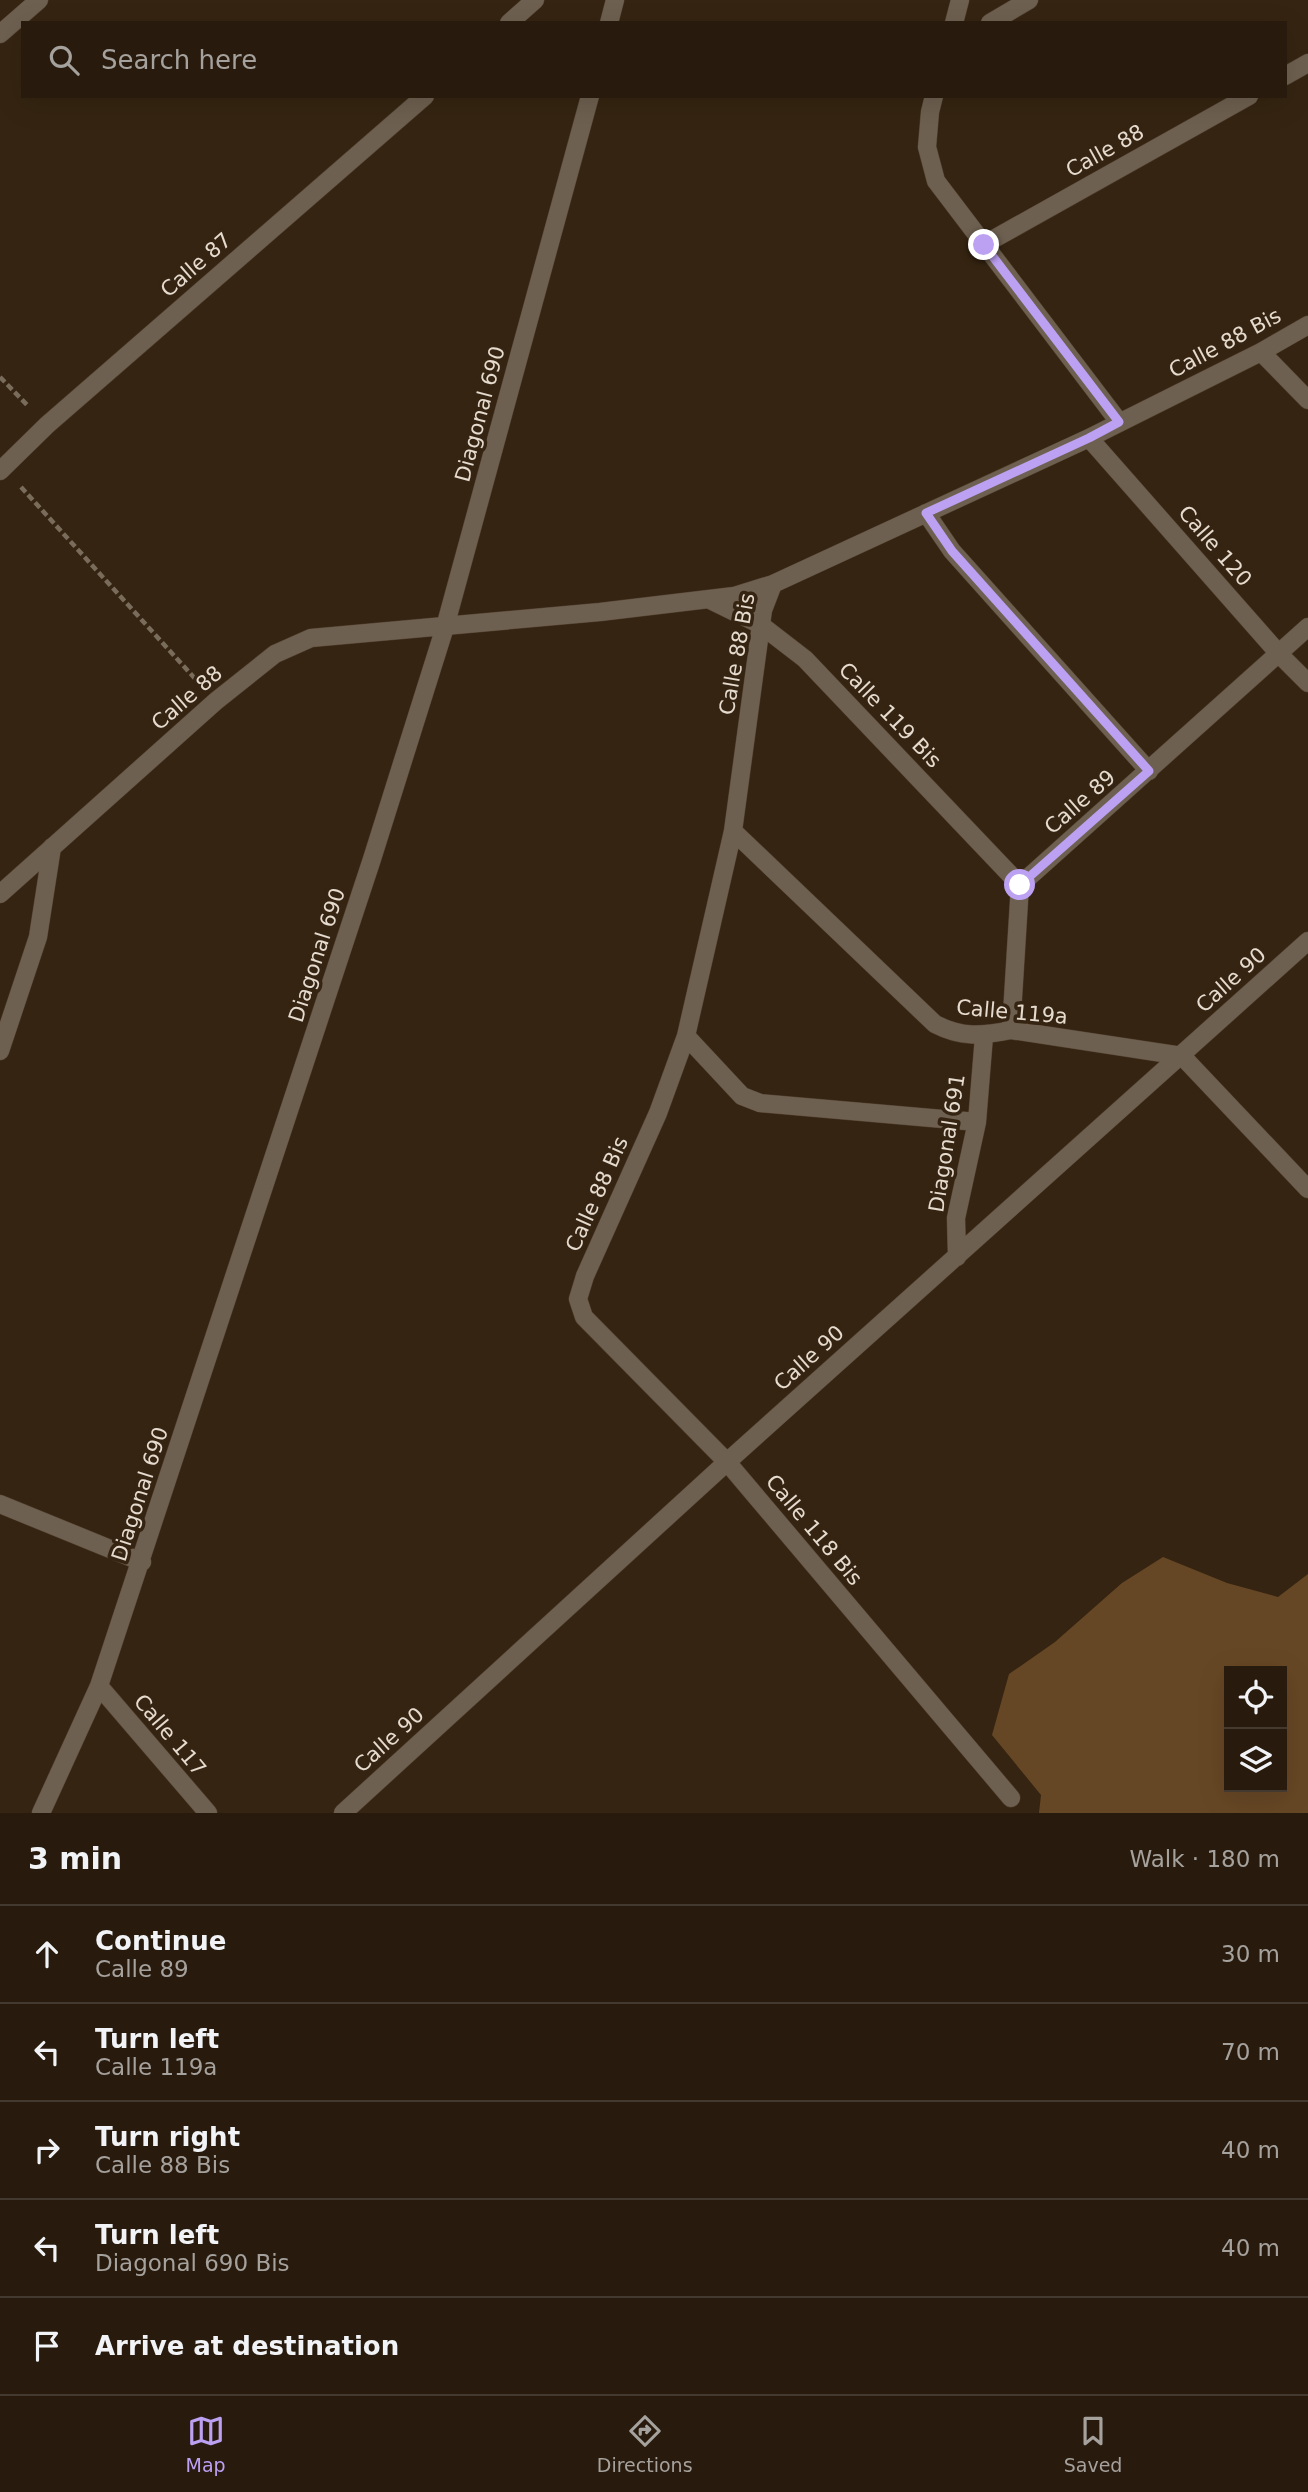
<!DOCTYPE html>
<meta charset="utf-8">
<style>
body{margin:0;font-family:"DejaVu Sans",sans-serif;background:#34281b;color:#f1f3f6}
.controls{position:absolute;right:21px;bottom:21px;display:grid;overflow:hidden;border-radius:0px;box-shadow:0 7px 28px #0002}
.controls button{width:63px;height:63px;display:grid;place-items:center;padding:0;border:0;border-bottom:2px solid #44392e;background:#281b0d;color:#f1f3f6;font:35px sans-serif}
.stop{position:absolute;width:21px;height:21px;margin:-16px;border:5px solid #bca0f2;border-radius:50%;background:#fff}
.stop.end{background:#bca0f2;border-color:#fff;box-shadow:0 2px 7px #0008}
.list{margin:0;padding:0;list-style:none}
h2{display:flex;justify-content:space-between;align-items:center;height:91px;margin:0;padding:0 28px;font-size:30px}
h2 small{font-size:23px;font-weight:400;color:#a5a19d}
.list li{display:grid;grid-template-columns:46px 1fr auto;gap:21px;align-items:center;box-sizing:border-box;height:98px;padding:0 28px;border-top:2px solid #44392e}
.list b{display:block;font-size:26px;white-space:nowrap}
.list p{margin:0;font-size:23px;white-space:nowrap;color:#a5a19d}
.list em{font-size:23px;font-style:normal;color:#a5a19d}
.icon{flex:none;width:38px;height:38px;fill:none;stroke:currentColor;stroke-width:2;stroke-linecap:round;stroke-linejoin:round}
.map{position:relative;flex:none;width:1308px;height:1813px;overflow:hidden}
.search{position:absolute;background:#281b0d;box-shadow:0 7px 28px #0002;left:21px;right:21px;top:21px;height:77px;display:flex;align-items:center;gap:18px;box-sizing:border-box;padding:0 24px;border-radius:0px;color:#a5a19d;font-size:26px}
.sheet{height:581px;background:#281b0d}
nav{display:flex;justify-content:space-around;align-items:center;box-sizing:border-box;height:98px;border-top:2px solid #44392e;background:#281b0d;font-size:19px;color:#a5a19d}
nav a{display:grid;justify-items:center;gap:4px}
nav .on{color:#bca0f2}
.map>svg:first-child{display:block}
.green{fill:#664725;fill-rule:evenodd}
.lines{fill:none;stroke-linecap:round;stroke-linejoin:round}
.minor-casing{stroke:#51412f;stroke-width:19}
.path{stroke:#7a6c5b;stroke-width:4.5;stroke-dasharray:7 3.5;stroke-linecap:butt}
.minor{stroke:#6e6050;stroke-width:18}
.route{stroke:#bca0f2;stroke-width:9}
.labels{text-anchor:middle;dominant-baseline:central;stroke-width:7;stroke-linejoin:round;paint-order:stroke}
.street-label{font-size:21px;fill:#e6dbcf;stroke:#352411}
</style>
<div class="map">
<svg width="1308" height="1813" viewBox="0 0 1308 1813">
<rect width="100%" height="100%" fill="#352411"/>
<path class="green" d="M 1163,1557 L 1227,1583 L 1278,1597 L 1308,1574 L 1308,1813 L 1039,1813 L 1041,1795 L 992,1735 L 1009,1674 L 1055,1642 L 1122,1583 ZM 1229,1671 L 1282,1671 L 1282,1787 L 1229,1787 Z"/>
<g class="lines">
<g class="minor-casing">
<path id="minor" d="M 509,23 L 535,0
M 609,23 L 615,0
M 954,23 L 960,0
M 990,23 L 1029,0
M 0,34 L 39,0
M 1285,76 L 1308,63
M 934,96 L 930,112 L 927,147 L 936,181 L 1119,422
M 983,245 L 1249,96
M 1261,352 L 1308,400
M 1089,438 L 1280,655 L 1308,683
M 0,471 L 47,425 L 425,96
M 926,513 L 952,551 L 1149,771
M 773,584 L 763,610 L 733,831 L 686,1036 L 658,1113 L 585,1276 L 578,1299 L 584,1317 L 727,1462 L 1011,1798
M 708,599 L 761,625 L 805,659 L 1020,885
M 733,831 L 935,1024 C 962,1038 982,1036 1011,1030 L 1182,1056 L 1308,1189
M 0,894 L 216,701 L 275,654 L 311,638 L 600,612 L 734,596 L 773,584 L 1089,438 L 1261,352 L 1308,325
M 1011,1030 L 1020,885 L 1308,627
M 686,1036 L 742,1096 L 760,1103 L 977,1122
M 0,1051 L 38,937 L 52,847
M 957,1257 L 956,1218 L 977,1122 L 984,1036
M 0,1504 L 142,1562
M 99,1686 L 208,1813
M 41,1813 L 99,1686 L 372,859 L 445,627 L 590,96
M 343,1813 L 727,1462 L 1308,941"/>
</g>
<path class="path" d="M 0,377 L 29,407
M 21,487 L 199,683"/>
<use href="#minor" class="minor"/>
</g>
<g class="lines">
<path class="route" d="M 984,245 L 1119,422 L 1089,438 L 926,513 L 952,551 L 1149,771 L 1020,885"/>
</g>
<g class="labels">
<g class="street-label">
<text transform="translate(1105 151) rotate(-29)">Calle 88</text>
<text transform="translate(196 265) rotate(-41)">Calle 87</text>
<text transform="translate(1225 343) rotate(-28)">Calle 88 Bis</text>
<text transform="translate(480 414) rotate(-75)">Diagonal 690</text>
<text transform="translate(1215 546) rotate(49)">Calle 120</text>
<text transform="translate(737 654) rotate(-80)">Calle 88 Bis</text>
<text transform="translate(187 698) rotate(-41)">Calle 88</text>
<text transform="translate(890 715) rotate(46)">Calle 119 Bis</text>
<text transform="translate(1080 802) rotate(-41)">Calle 89</text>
<text transform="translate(317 955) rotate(-72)">Diagonal 690</text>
<text transform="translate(1231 980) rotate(-42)">Calle 90</text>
<text transform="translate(1012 1012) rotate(5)">Calle 119a</text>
<text transform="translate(947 1143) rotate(-81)">Diagonal 691</text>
<text transform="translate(597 1194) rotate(-66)">Calle 88 Bis</text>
<text transform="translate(809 1358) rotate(-42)">Calle 90</text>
<text transform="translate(140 1494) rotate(-72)">Diagonal 690</text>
<text transform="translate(814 1530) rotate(50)">Calle 118 Bis</text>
<text transform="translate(170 1735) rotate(50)">Calle 117</text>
<text transform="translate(389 1740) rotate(-42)">Calle 90</text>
</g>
</g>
</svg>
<div class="controls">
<button><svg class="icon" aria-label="locate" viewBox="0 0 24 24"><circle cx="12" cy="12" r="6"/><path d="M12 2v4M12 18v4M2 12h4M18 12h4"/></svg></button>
<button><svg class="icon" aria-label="layers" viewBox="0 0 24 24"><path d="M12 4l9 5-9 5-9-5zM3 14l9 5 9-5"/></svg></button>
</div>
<div class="stop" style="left:1020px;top:885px"></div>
<div class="stop end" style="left:984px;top:245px"></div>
<div class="search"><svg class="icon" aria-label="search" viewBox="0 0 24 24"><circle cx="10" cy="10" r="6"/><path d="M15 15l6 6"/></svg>Search here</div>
</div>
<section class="sheet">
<h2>3 min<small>Walk · 180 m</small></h2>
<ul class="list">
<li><svg class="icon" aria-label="ahead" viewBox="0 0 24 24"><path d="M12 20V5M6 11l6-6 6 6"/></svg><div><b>Continue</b><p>Calle 89</p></div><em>30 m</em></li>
<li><svg class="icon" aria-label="left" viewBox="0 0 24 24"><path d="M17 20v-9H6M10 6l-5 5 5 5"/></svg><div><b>Turn left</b><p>Calle 119a</p></div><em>70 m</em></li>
<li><svg class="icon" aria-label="right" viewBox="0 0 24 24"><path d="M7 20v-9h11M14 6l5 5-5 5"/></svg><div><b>Turn right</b><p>Calle 88 Bis</p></div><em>40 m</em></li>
<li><svg class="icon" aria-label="left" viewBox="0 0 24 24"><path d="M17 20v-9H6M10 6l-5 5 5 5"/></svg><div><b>Turn left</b><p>Diagonal 690 Bis</p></div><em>40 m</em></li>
<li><svg class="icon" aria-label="arrive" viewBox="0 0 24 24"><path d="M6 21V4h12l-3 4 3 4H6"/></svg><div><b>Arrive at destination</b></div></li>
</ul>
</section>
<nav>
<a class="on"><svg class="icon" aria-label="map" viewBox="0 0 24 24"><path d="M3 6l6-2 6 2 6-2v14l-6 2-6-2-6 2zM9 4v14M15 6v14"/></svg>Map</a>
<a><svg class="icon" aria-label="directions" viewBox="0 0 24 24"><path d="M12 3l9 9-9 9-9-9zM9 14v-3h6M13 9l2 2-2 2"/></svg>Directions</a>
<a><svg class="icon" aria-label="saved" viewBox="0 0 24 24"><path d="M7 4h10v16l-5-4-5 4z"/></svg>Saved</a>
</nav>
